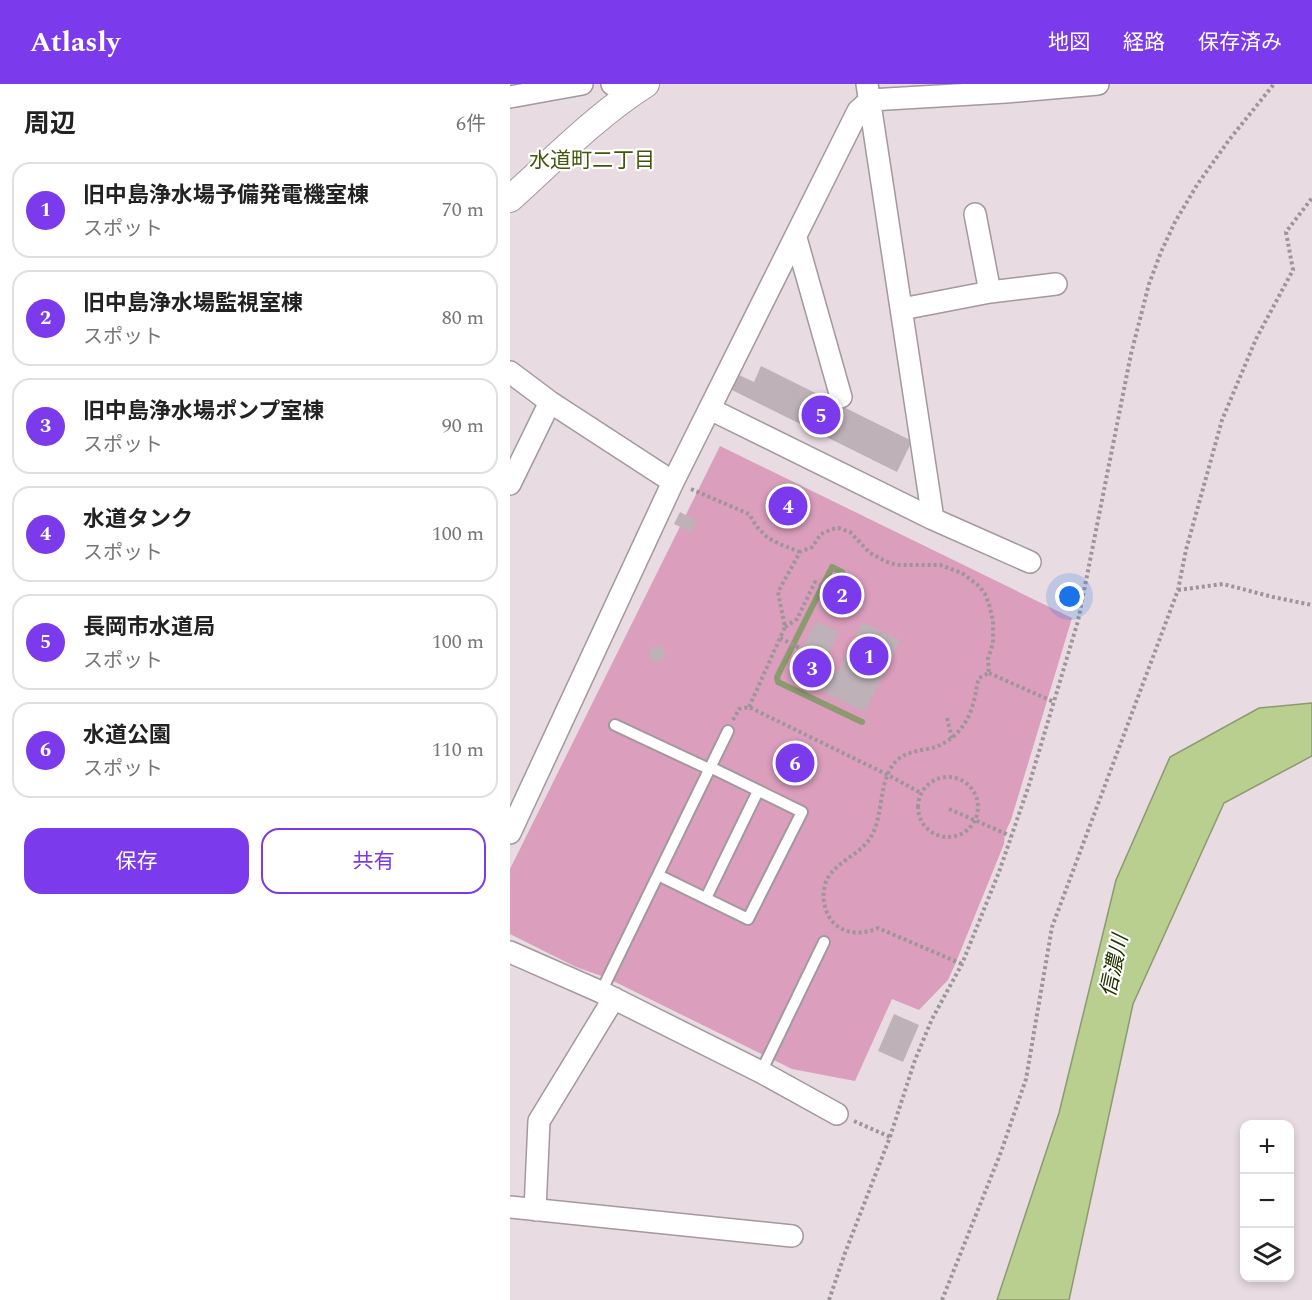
<!DOCTYPE html>
<html lang="ja">
<meta charset="utf-8">
<style>
body{margin:0;font-family:Spectral,"Noto Sans JP",serif;background:#f2f2f2;color:#222}
.controls{position:absolute;right:18px;bottom:18px;display:grid;overflow:hidden;border-radius:12px;box-shadow:0 3px 9px #0003}
.controls button{width:54px;height:54px;display:grid;place-items:center;padding:0;border:0;border-bottom:2px solid #e0e0e0;background:#fff;color:#222;font:30px sans-serif}
.you{position:absolute;left:560px;top:513px;width:21px;height:21px;margin:-15px;border:4px solid #fff;border-radius:50%;background:#1a73e8;box-shadow:0 0 0 9px #1a73e833}
.badge{display:grid;place-items:center;width:39px;height:39px;border-radius:50%;background:#7c3aed;color:#fff;font-size:20px;font-weight:700}
.pin{position:absolute;translate:-50% -50%;border:3px solid #fff;box-shadow:0 2px 6px #0006}
.list{margin:0;padding:0;list-style:none}
h2{display:flex;justify-content:space-between;align-items:center;height:78px;margin:0;padding:0 24px;font-size:26px}
h2 small{font-size:20px;font-weight:400;color:#767676}
.list li{display:grid;grid-template-columns:39px 1fr auto;gap:18px;align-items:center;box-sizing:border-box;height:96px;margin:0 12px 12px;padding:0 12px;border:2px solid #e0e0e0;border-radius:18px}
.list b{display:block;font-size:22px;white-space:nowrap}
.list p{margin:0;font-size:20px;white-space:nowrap;color:#767676}
.list em{font-size:20px;font-style:normal;color:#767676}
.actions{display:flex;gap:12px;padding:18px 24px}
.actions a{flex:1;padding:14px 0;border:2px solid #7c3aed;border-radius:18px;text-align:center;font-size:21px;color:#7c3aed}
.actions .main{background:#7c3aed;color:#fff}
.icon{flex:none;width:33px;height:33px;fill:none;stroke:currentColor;stroke-width:2;stroke-linecap:round;stroke-linejoin:round}
.map{position:relative;flex:none;width:802px;height:1216px;overflow:hidden}
header{display:flex;align-items:center;gap:36px;box-sizing:border-box;height:84px;padding:0 30px;background:#7c3aed;color:#fff}
header strong{font-size:28px}
nav{display:flex;gap:33px;margin-inline-start:auto;font-size:21px}
main{display:flex}
aside{flex:1;background:#fff}
.map>svg:first-child{display:block}
.green{fill:#db9ebd}
.water{fill:#b8cf90;stroke:#8c9a6f;stroke-width:1.5}
.lines{fill:none;stroke-linecap:round;stroke-linejoin:round}
.stream{stroke:#8c9a6f;stroke-width:6}
.building{fill:#beb2b8}
.service-casing{stroke:#a3989d;stroke-width:14}
.minor-casing{stroke:#a3989d;stroke-width:24}
.tertiary-casing{stroke:#a3989d;stroke-width:28}
.path{stroke:#9e9599;stroke-width:4;stroke-dasharray:3 3;stroke-linecap:butt}
.service{stroke:#fff;stroke-width:10}
.minor{stroke:#fff;stroke-width:21}
.tertiary{stroke:#fff;stroke-width:26}
.labels{text-anchor:middle;dominant-baseline:central;stroke-width:4.5;stroke-linejoin:round;paint-order:stroke}
.neighbourhood-label{font-size:21px;fill:#43570b;stroke:#fff}
.water-label{font-size:21px;font-style:italic;fill:#243101;stroke:#fff}
</style>
<header>
<strong>Atlasly</strong>
<nav><a>地図</a><a>経路</a><a>保存済み</a></nav>
</header>
<main>
<aside>
<h2>周辺<small>6件</small></h2>
<ul class="list">
<li><span class="badge">1</span><div><b>旧中島浄水場予備発電機室棟</b><p>スポット</p></div><em>70 m</em></li>
<li><span class="badge">2</span><div><b>旧中島浄水場監視室棟</b><p>スポット</p></div><em>80 m</em></li>
<li><span class="badge">3</span><div><b>旧中島浄水場ポンプ室棟</b><p>スポット</p></div><em>90 m</em></li>
<li><span class="badge">4</span><div><b>水道タンク</b><p>スポット</p></div><em>100 m</em></li>
<li><span class="badge">5</span><div><b>長岡市水道局</b><p>スポット</p></div><em>100 m</em></li>
<li><span class="badge">6</span><div><b>水道公園</b><p>スポット</p></div><em>110 m</em></li>
</ul>
<div class="actions"><a class="main">保存</a><a>共有</a></div>
</aside>
<div class="map">
<svg width="802" height="1216" viewBox="0 0 802 1216">
<rect width="100%" height="100%" fill="#e8dce2"/>
<path class="green" d="M 210,362 L 562,534 L 501,736 L 495,749 L 494,760 L 446,878 L 438,896 L 409,926 L 382,915 L 345,997 L 282,985 L 97,894 L 66,883 L 0,850 L 0,785 Z"/>
<path class="water" d="M 802,619 L 802,672 L 714,719 L 623,920 L 559,1216 L 487,1216 L 549,1029 L 606,796 L 660,673 L 749,624 Z"/>
<g class="lines">
<path class="stream" d="M 332,488 L 322,483 L 267,593 L 268,598 L 352,638"/>
</g>
<path class="building" d="M 251,282 L 402,357 L 387,388 L 220,305 L 227,290 L 244,298 Z
M256 420a22 22 0 1 1 44 0a22 22 0 1 1-44 0Z
M 170,428 L 187,437 L 181,448 L 164,440 Z
M 325,495 L 349,507 L 339,527 L 315,516 Z
M 306,537 L 329,548 L 313,581 L 328,588 L 352,538 L 390,556 L 355,628 L 279,591 Z
M139 570a8 8 0 1 1 16 0a8 8 0 1 1-16 0Z
M 384,930 L 409,941 L 393,978 L 368,967 Z"/>
<g class="lines">
<g class="service-casing">
<path id="service" d="M 105,641 L 199,685
M 148,791 L 238,835 L 292,728 L 200,683
M 196,814 L 248,707
M 91,908 L 218,647
M 251,988 L 314,858"/>
</g>
<g class="minor-casing">
<path id="minor" d="M 102,0 L 109,5 L 121,10
M 357,0 L 423,435
M 0,13 L 72,0
M 465,130 L 480,208
M 286,154 L 331,313
M 392,225 L 480,208 L 546,200
M 0,288 L 40,318 L 163,398
M 200,325 L 423,435 L 520,478
M 0,400 L 40,318
M 0,749 L 163,398 L 348,27 L 360,16 L 496,8 L 588,0
M 0,868 L 91,908 L 251,988 L 327,1030
M 0,1123 L 282,1152
M 25,1126 L 29,1037 L 104,914"/>
</g>
<g class="tertiary-casing">
<path id="tertiary" d="M 0,115 C 44,75 86,32 136,0"/>
</g>
<path class="path" d="M 181,405 L 239,430 L 247,443 L 258,454 L 272,461 L 290,468
M 668,506 L 713,500 L 763,513 L 802,521
M 275,543 L 287,535 L 305,498 L 320,505
M 270,554 L 292,565
M 479,589 L 544,618
M 239,623 L 275,543 L 268,508 L 290,468 L 302,463 L 311,450 L 322,445 L 328,444 L 340,448 L 360,469 L 377,478 L 387,481 L 430,481 L 452,489 L 469,502 L 475,510 L 479,520 L 483,537 L 483,559 L 478,575 L 479,589 L 469,594 C 466,603 466,611 463,620 C 457,643 440,661 417,665 C 406,667 395,669 387,676 C 368,696 374,726 363,749 C 353,771 324,777 316,798 C 311,811 314,827 322,837 C 334,851 352,851 368,844 L 452,880
M 437,634 L 442,654
M 223,636 L 229,625 L 239,623 L 378,691 L 411,709
M408 723a30 30 0 1 1 60 0a30 30 0 1 1-60 0Z
M 439,725 L 501,752
M 344,1037 L 380,1053
M 319,1216 L 335,1169 L 380,1053 L 405,976 L 422,935 L 452,880 L 489,788 L 519,701 L 568,537 L 621,270 L 639,200 L 651,168 L 665,138 L 687,101 L 719,56 L 764,0
M 432,1216 L 491,1068 L 516,995 L 542,843 L 668,506 L 676,466 L 712,336 L 746,255 L 783,186 L 776,148 L 802,114"/>
<use href="#service" class="service"/>
<use href="#minor" class="minor"/>
<use href="#tertiary" class="tertiary"/>
</g>
<g class="labels">
<g class="neighbourhood-label">
<text x="82" y="77">水道町二丁目</text>
</g>
<g class="water-label">
<text transform="translate(605 882) rotate(-78)">信濃川</text>
</g>
</g>
</svg>
<div class="controls">
<button>+</button>
<button>−</button>
<button><svg class="icon" aria-label="layers" viewBox="0 0 24 24"><path d="M12 4l9 5-9 5-9-5zM3 14l9 5 9-5"/></svg></button>
</div>
<div class="you"></div>
<div class="pin badge" style="left:359px;top:572px">1</div>
<div class="pin badge" style="left:332px;top:511px">2</div>
<div class="pin badge" style="left:302px;top:584px">3</div>
<div class="pin badge" style="left:278px;top:422px">4</div>
<div class="pin badge" style="left:311px;top:331px">5</div>
<div class="pin badge" style="left:285px;top:679px">6</div>
</div>
</main>
